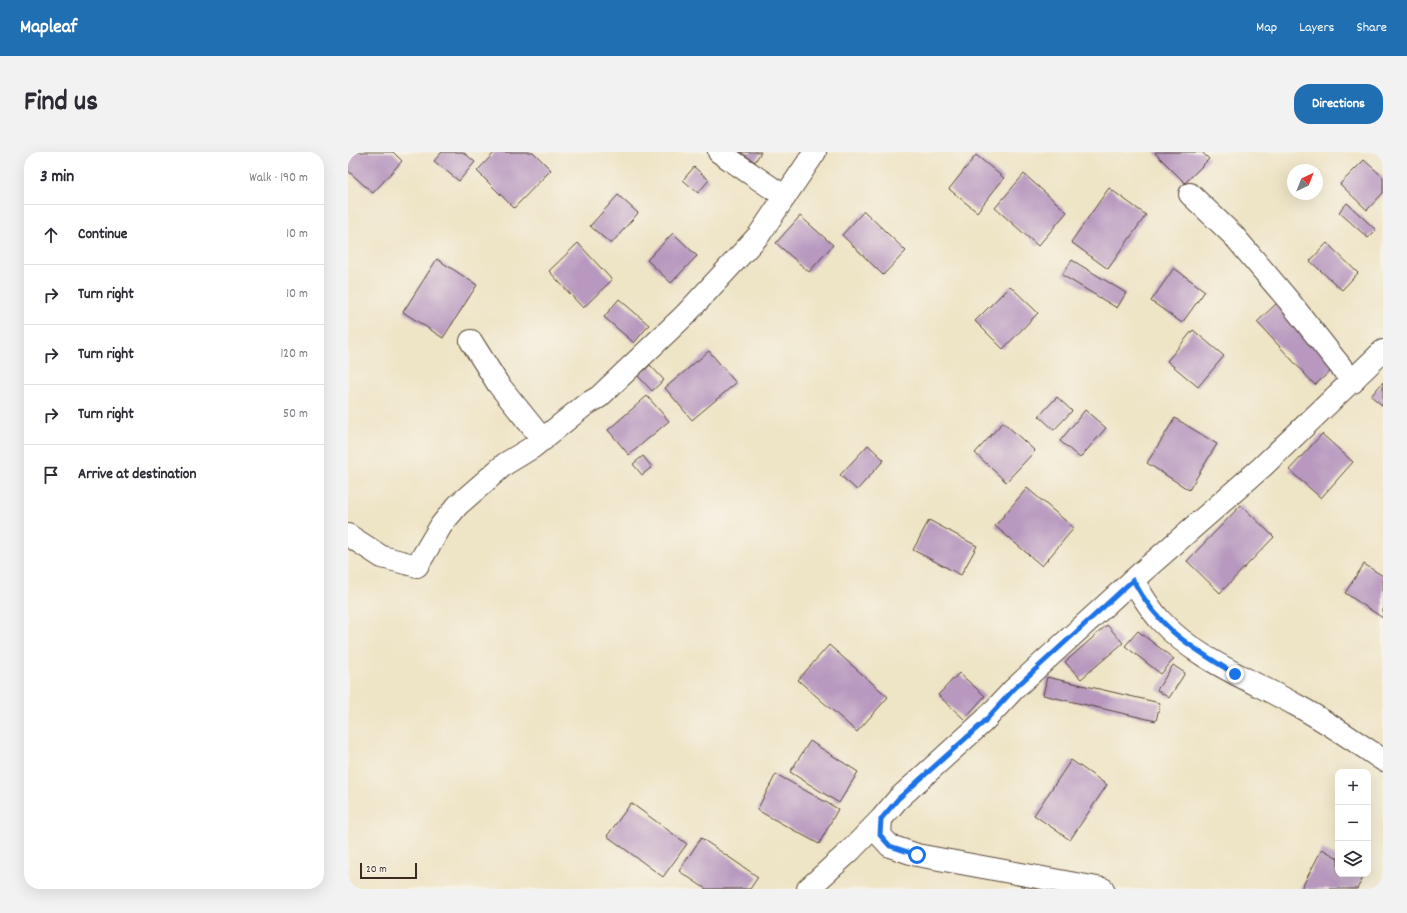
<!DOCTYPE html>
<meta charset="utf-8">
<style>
body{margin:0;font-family:Dekko,sans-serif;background:#f2f2f3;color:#2b2b33}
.controls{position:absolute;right:12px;bottom:12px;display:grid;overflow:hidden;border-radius:8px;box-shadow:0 4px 16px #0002}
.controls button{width:36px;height:36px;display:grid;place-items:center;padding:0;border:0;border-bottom:1px solid #e1e1e2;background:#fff;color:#2b2b33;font:20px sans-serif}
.compass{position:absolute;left:939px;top:12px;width:36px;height:36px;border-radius:50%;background:#fff;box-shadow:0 4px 16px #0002;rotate:43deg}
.scale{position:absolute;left:12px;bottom:10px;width:57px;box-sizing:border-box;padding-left:4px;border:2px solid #3b2a1e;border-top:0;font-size:11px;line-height:14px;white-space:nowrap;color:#3b2a1e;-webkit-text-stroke:3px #f7f3e8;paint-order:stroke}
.stop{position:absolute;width:12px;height:12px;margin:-9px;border:3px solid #1a73e8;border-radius:50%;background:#fff}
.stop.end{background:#1a73e8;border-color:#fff;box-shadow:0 1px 4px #0008}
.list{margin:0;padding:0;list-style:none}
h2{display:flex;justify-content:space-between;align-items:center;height:52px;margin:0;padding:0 16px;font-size:17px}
h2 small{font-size:13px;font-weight:400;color:#7c7c81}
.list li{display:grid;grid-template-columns:26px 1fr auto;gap:12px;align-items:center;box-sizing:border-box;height:60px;padding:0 16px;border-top:1px solid #e1e1e2}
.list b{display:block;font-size:15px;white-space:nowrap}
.list em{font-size:13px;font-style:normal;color:#7c7c81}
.icon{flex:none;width:22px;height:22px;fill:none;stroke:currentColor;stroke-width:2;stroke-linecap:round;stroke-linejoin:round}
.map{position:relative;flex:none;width:1035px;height:737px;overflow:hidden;border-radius:16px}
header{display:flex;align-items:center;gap:24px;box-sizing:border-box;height:56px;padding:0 20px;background:#1f6fb2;color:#fff}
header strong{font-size:19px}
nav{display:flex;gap:22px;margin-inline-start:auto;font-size:14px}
.intro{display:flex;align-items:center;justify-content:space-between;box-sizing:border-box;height:96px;padding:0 24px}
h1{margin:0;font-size:28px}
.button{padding:10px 18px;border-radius:16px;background:#1f6fb2;color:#fff;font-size:14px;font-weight:700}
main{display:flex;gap:24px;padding:0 24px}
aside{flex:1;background:#fff;border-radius:16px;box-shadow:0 4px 16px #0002}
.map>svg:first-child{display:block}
.building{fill:#b898bf}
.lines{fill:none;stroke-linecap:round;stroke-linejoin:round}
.minor-casing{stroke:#564637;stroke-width:24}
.minor{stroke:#fff;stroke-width:22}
.route{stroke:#1a73e8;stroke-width:5}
</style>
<header>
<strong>Mapleaf</strong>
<nav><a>Map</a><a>Layers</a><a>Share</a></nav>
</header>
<div class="intro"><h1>Find us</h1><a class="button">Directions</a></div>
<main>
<aside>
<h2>3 min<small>Walk · 190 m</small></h2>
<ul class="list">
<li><svg class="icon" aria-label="ahead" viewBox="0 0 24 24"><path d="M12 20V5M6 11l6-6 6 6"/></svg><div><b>Continue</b></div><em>10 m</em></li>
<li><svg class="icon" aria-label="right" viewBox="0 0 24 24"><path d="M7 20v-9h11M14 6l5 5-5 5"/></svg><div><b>Turn right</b></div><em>10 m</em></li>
<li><svg class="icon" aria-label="right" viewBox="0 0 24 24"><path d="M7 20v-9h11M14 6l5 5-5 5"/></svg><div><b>Turn right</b></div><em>120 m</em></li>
<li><svg class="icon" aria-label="right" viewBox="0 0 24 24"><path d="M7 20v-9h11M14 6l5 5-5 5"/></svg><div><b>Turn right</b></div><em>50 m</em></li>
<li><svg class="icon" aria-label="arrive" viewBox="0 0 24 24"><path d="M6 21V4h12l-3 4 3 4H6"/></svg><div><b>Arrive at destination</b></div></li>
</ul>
</aside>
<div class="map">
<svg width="1035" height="737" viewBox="0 0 1035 737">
<rect width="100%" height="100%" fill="#f7f3e8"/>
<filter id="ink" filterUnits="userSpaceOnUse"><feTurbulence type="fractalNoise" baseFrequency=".025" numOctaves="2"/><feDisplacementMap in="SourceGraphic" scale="8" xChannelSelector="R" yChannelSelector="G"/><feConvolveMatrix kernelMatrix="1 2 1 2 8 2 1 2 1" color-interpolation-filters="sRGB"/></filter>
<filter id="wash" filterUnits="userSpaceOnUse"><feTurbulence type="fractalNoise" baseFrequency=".012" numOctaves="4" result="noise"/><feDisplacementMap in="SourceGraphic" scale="16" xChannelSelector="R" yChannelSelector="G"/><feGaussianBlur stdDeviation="0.9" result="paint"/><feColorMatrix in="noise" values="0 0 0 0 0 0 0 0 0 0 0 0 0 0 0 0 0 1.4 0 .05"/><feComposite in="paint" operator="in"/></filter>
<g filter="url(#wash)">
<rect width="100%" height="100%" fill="#eee4c6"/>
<g id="blocks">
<path class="building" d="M 0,0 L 45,0 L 54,9 L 25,41 L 0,19 Z
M 94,0 L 115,0 L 127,10 L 111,29 L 86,9 Z
M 147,0 L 185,0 L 203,18 L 166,56 L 129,19 Z
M 392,0 L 413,0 L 407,10 Z
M 808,0 L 854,0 L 861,7 L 837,31 L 807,1 Z
M 628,3 L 656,26 L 629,60 L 601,37 Z
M 1016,8 L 1035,25 L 1035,41 L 1019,58 L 992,32 Z
M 346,15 L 361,28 L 350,41 L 335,28 Z
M 676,22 L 719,60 L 690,94 L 647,56 Z
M 761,36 L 798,63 L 760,117 L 723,90 Z
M 270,43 L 290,61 L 263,92 L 242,74 Z
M 999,51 L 1028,78 L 1020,86 L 991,60 Z
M 516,59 L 558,99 L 535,123 L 494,83 Z
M 452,64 L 485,93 L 461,120 L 428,91 Z
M 325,81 L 349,104 L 323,131 L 299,108 Z
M 230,91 L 264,128 L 235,156 L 201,119 Z
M 979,91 L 1010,121 L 994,138 L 962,109 Z
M 89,107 L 129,133 L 95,186 L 55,160 Z
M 724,108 L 778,141 L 769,156 L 714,123 Z
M 826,116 L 857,139 L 834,171 L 803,149 Z
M 662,134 L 690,161 L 655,197 L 627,169 Z
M 271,147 L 301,173 L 286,191 L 256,165 Z
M 929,151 L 988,214 L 967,233 L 909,170 Z
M 845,178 L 876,204 L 850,235 L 819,209 Z
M 361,199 L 388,231 L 344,268 L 317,236 Z
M 302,213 L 316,228 L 304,239 L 290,224 Z
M 1035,230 L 1035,254 L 1023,244 Z
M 299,244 L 321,269 L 281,303 L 260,278 Z
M 709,245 L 724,259 L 706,278 L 691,264 Z
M 737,258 L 758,276 L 732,306 L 712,289 Z
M 827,266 L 869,292 L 841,338 L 799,311 Z
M 655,270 L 687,299 L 658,330 L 627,301 Z
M 974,282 L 1005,310 L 973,346 L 941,318 Z
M 520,293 L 536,308 L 509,338 L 492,323 Z
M 295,304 L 304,315 L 294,323 L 285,312 Z
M 679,336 L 726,376 L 694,414 L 647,374 Z
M 893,353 L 926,385 L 872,441 L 839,409 Z
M 581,368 L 629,394 L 613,423 L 565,398 Z
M 1016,412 L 1035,424 L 1035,466 L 997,441 Z
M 759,473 L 775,491 L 733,527 L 717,510 Z
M 790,479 L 826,507 L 813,522 L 777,494 Z
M 481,493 L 540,545 L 509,580 L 450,528 Z
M 825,513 L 837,521 L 821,546 L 809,538 Z
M 611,521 L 637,544 L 616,567 L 590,543 Z
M 699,525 L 812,551 L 808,569 L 695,543 Z
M 462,589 L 510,620 L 491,651 L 442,620 Z
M 723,608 L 759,633 L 722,688 L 686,663 Z
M 428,622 L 490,657 L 471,692 L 409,658 Z
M 283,651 L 339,692 L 315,725 L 259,684 Z
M 353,686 L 410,725 L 402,737 L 358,737 L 331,719 Z
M 974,697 L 990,706 L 990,722 L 1017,722 L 1009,737 L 953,737 Z"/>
</g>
</g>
<g filter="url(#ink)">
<use href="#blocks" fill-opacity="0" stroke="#564637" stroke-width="1"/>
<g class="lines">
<g class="minor-casing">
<path id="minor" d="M 371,0 L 437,45
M 842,42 L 886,84 L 941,149 L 1005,230
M 123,189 L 150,232 L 195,288
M 0,383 L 34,405 L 69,414 L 94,372 L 110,353 L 157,312 L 185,295 L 237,253 L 251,245 L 337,163 L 411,83 L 467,0
M 785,428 C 793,442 801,456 812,468 C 847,507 903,528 948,553 C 978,569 1007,589 1035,608
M 460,737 L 503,698 L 533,667
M 755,737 L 569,703 L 542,694 L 532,683 L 533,667 L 550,647 L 636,569 L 666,537 L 785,428 L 914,315 L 1035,199"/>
</g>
<use href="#minor" class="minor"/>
</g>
</g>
<g class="lines" filter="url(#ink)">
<path class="route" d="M 569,703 L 542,694 L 532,683 L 533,667 L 550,647 L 636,570 L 666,537 L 785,428 C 812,478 840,493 887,522"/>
</g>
</svg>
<div class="controls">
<button>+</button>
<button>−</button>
<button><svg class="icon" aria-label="layers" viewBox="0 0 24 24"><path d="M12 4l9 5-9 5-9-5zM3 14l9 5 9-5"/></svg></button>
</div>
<svg class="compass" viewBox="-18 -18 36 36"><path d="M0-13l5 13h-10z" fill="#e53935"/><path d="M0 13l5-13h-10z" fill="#7c7c81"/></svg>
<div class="scale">20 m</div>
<div class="stop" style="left:569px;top:703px"></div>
<div class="stop end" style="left:887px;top:522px"></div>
</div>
</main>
